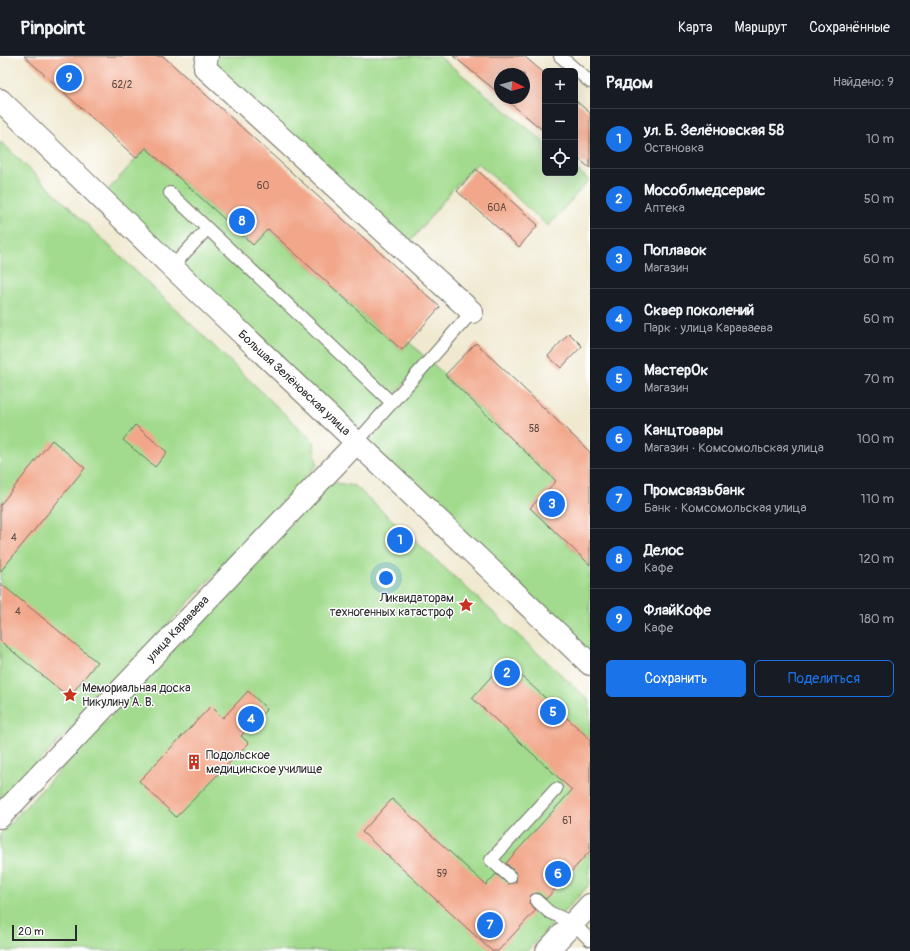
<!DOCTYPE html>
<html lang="ru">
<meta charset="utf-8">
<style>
body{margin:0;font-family:Pangolin,sans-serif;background:#242831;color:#f1f3f6}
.controls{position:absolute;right:12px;top:12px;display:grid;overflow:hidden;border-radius:6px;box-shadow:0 4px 16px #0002}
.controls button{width:36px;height:36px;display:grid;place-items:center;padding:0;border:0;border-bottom:1px solid #363941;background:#171b24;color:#f1f3f6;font:20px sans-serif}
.compass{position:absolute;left:494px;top:12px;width:36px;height:36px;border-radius:50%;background:#171b24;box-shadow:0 4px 16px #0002;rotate:96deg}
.scale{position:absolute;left:12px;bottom:10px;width:65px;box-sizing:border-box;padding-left:4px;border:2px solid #2b2b2b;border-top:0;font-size:11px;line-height:14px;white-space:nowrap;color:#2b2b2b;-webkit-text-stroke:3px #fff;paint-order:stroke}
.you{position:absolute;left:386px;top:522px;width:14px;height:14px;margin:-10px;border:3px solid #fff;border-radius:50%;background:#1a73e8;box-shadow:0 0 0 6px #1a73e833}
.badge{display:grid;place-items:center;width:26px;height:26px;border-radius:50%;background:#1a73e8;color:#fff;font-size:13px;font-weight:700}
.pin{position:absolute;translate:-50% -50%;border:2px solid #fff;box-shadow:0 1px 4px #0006}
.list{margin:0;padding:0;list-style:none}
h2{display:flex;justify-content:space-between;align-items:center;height:52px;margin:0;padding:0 16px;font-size:17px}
h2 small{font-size:13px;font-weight:400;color:#9ea1a6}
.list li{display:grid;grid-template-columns:26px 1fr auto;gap:12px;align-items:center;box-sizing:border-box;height:60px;padding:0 16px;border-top:1px solid #363941}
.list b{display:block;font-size:15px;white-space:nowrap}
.list p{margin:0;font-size:13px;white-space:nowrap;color:#9ea1a6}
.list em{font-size:13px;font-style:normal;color:#9ea1a6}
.actions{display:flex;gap:8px;padding:12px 16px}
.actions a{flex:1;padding:9px 0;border:1px solid #1a73e8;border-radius:6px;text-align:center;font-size:14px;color:#1a73e8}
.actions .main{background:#1a73e8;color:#fff}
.icon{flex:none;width:22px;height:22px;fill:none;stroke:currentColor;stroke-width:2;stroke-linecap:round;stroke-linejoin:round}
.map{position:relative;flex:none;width:590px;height:895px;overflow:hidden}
header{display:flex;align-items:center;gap:24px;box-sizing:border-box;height:56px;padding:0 20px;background:#171b24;border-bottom:1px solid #363941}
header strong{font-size:19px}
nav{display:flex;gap:22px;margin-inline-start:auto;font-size:14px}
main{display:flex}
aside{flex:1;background:#171b24}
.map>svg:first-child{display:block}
.green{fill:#a2db8e;stroke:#66835c}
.building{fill:#f2a78b}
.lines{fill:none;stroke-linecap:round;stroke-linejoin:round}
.lane-casing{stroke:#706e65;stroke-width:14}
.street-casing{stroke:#706e65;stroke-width:24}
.lane{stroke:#fff;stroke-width:12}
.street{stroke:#fff;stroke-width:22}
.labels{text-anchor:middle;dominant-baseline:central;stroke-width:3;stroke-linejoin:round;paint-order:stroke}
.number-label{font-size:10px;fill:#5d4a43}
.street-label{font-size:12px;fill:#2b2b2b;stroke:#fff}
.poi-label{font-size:12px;fill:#2b2b2b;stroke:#fff;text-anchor:start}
</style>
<header>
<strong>Pinpoint</strong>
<nav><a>Карта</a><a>Маршрут</a><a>Сохранённые</a></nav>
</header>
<main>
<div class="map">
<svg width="590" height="895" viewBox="0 0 590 895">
<rect width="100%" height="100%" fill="#fff"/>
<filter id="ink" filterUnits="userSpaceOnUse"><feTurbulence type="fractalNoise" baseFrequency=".025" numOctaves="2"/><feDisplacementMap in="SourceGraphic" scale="8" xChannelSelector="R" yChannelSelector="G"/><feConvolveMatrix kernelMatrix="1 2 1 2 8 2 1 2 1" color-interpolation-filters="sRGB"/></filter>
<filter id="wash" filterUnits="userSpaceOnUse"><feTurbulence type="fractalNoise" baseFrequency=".012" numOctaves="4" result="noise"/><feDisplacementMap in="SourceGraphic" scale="16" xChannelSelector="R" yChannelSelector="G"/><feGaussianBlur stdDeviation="0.9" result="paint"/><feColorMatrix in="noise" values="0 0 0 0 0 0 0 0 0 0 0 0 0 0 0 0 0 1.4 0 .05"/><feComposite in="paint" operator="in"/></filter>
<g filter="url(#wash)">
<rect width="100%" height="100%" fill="#f0e9d0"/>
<path class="green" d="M 212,0 L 439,0 L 545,87 L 545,117 L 575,117 L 575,112 L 589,124 L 548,170 L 478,107 L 452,134 L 407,190 L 211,10 Z
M 0,85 L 313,385 L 317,409 L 0,748 Z
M 146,92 L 253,189 L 268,173 L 402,294 L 409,286 L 426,302 L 358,381 L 105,137 Z
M 431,306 L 556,425 L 530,452 L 590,509 L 590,598 L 364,383 Z
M 331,426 L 355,430 L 590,645 L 590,828 L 527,895 L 0,895 L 0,778 Z"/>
<g id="blocks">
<path class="building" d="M 24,0 L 163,0 L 440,251 L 402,294 L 268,173 L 253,189 L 146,92 L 136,102 Z
M 453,0 L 524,0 L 545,18 L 545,76 L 504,42 L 524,42 L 524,18 L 500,18 L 500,38 Z
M 575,44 L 590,57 L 590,112 L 575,100 Z
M 476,113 L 538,169 L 519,191 L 457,135 Z
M 569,277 L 582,290 L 561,312 L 548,300 Z
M 476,287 L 590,396 L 590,509 L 530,452 L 556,425 L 445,319 Z
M 135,369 L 167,396 L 155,411 L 123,384 Z
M 52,384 L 85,412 L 0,516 L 0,449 Z
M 0,527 L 97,606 L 69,641 L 0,585 Z
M 505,605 L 590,683 L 590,795 L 546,843 L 538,837 L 531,839 L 529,847 L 536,854 L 498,895 L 492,895 L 362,776 L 392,743 L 486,829 L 496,818 L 508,828 L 516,826 L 517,818 L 506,807 L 572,734 L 472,642 Z
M 248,635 L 267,653 L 241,680 L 249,687 L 176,761 L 139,725 L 211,650 L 223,662 Z"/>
</g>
</g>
<g filter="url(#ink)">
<use href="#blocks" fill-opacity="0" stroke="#706e65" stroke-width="1"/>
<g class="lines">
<g class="lane-casing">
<path id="lane" d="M 560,0 L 590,26
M 170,137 L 391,346
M 172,211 L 207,173
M 357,386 L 472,256
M 510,821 L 491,804 L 556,733
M 536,844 L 549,856 L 573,867 L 590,884"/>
</g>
<g class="street-casing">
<path id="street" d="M 207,0 L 205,12 L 472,256
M 0,44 L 172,211 L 590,608
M 0,761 L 357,386
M 547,895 L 590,849"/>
</g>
<use href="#lane" class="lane"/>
<use href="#street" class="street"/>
</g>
</g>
<defs>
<g id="sight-bare" transform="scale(1.2)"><path d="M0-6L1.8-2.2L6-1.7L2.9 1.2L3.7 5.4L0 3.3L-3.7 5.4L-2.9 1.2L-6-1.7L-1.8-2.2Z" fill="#c8321e" stroke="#fff" stroke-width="2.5" paint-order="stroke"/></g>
<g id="building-bare" transform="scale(1.2)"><path d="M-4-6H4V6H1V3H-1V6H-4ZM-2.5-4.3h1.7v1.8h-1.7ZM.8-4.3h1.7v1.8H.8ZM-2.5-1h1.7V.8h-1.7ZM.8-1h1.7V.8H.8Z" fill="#c8321e" stroke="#fff" stroke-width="2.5" paint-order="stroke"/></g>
</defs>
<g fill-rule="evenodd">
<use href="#sight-bare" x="466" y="549"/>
<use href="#sight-bare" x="70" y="639"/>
<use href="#building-bare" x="194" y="706"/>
</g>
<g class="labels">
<g class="number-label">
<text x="122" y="29">62/2</text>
<text x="263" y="130">60</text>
<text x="497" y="152">60А</text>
<text x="534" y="373">58</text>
<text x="14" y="482">4</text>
<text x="18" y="556">4</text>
<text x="567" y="765">61</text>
<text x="442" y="818">59</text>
</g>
<g class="street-label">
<text transform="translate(294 327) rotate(43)">Большая Зелёновская улица</text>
<text transform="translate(178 573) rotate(-47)">улица Караваева</text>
</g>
<g class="poi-label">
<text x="454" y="542" text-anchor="end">Ликвидаторам<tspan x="454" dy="14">техногенных катастроф</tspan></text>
<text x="82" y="632">Мемориальная доска<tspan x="82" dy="14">Никулину А. В.</tspan></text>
<text x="206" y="699">Подольское<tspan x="206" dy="14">медицинское училище</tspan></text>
</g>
</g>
</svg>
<div class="controls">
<button>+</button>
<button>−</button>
<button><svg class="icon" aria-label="locate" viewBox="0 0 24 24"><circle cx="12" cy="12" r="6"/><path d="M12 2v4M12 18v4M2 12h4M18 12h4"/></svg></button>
</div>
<svg class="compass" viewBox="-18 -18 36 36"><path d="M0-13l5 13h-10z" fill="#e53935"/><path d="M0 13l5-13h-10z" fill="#9ea1a6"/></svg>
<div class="scale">20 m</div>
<div class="you"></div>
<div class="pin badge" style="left:400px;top:484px">1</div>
<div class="pin badge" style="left:507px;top:617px">2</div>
<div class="pin badge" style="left:552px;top:448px">3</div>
<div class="pin badge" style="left:251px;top:663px">4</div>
<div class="pin badge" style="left:553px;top:656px">5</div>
<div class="pin badge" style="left:558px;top:818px">6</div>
<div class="pin badge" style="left:490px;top:869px">7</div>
<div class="pin badge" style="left:242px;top:165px">8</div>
<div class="pin badge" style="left:69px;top:22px">9</div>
</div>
<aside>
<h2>Рядом<small>Найдено: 9</small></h2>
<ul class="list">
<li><span class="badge">1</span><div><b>ул. Б. Зелёновская 58</b><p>Остановка</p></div><em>10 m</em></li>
<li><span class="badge">2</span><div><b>Мособлмедсервис</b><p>Аптека</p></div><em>50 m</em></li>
<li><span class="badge">3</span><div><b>Поплавок</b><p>Магазин</p></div><em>60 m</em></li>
<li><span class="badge">4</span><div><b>Сквер поколений</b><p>Парк · улица Караваева</p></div><em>60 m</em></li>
<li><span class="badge">5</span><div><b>МастерОк</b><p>Магазин</p></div><em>70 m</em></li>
<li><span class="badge">6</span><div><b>Канцтовары</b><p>Магазин · Комсомольская улица</p></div><em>100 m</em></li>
<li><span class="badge">7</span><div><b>Промсвязьбанк</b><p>Банк · Комсомольская улица</p></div><em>110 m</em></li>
<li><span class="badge">8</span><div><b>Делос</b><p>Кафе</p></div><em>120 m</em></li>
<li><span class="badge">9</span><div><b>ФлайКофе</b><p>Кафе</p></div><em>180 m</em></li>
</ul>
<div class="actions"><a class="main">Сохранить</a><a>Поделиться</a></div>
</aside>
</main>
